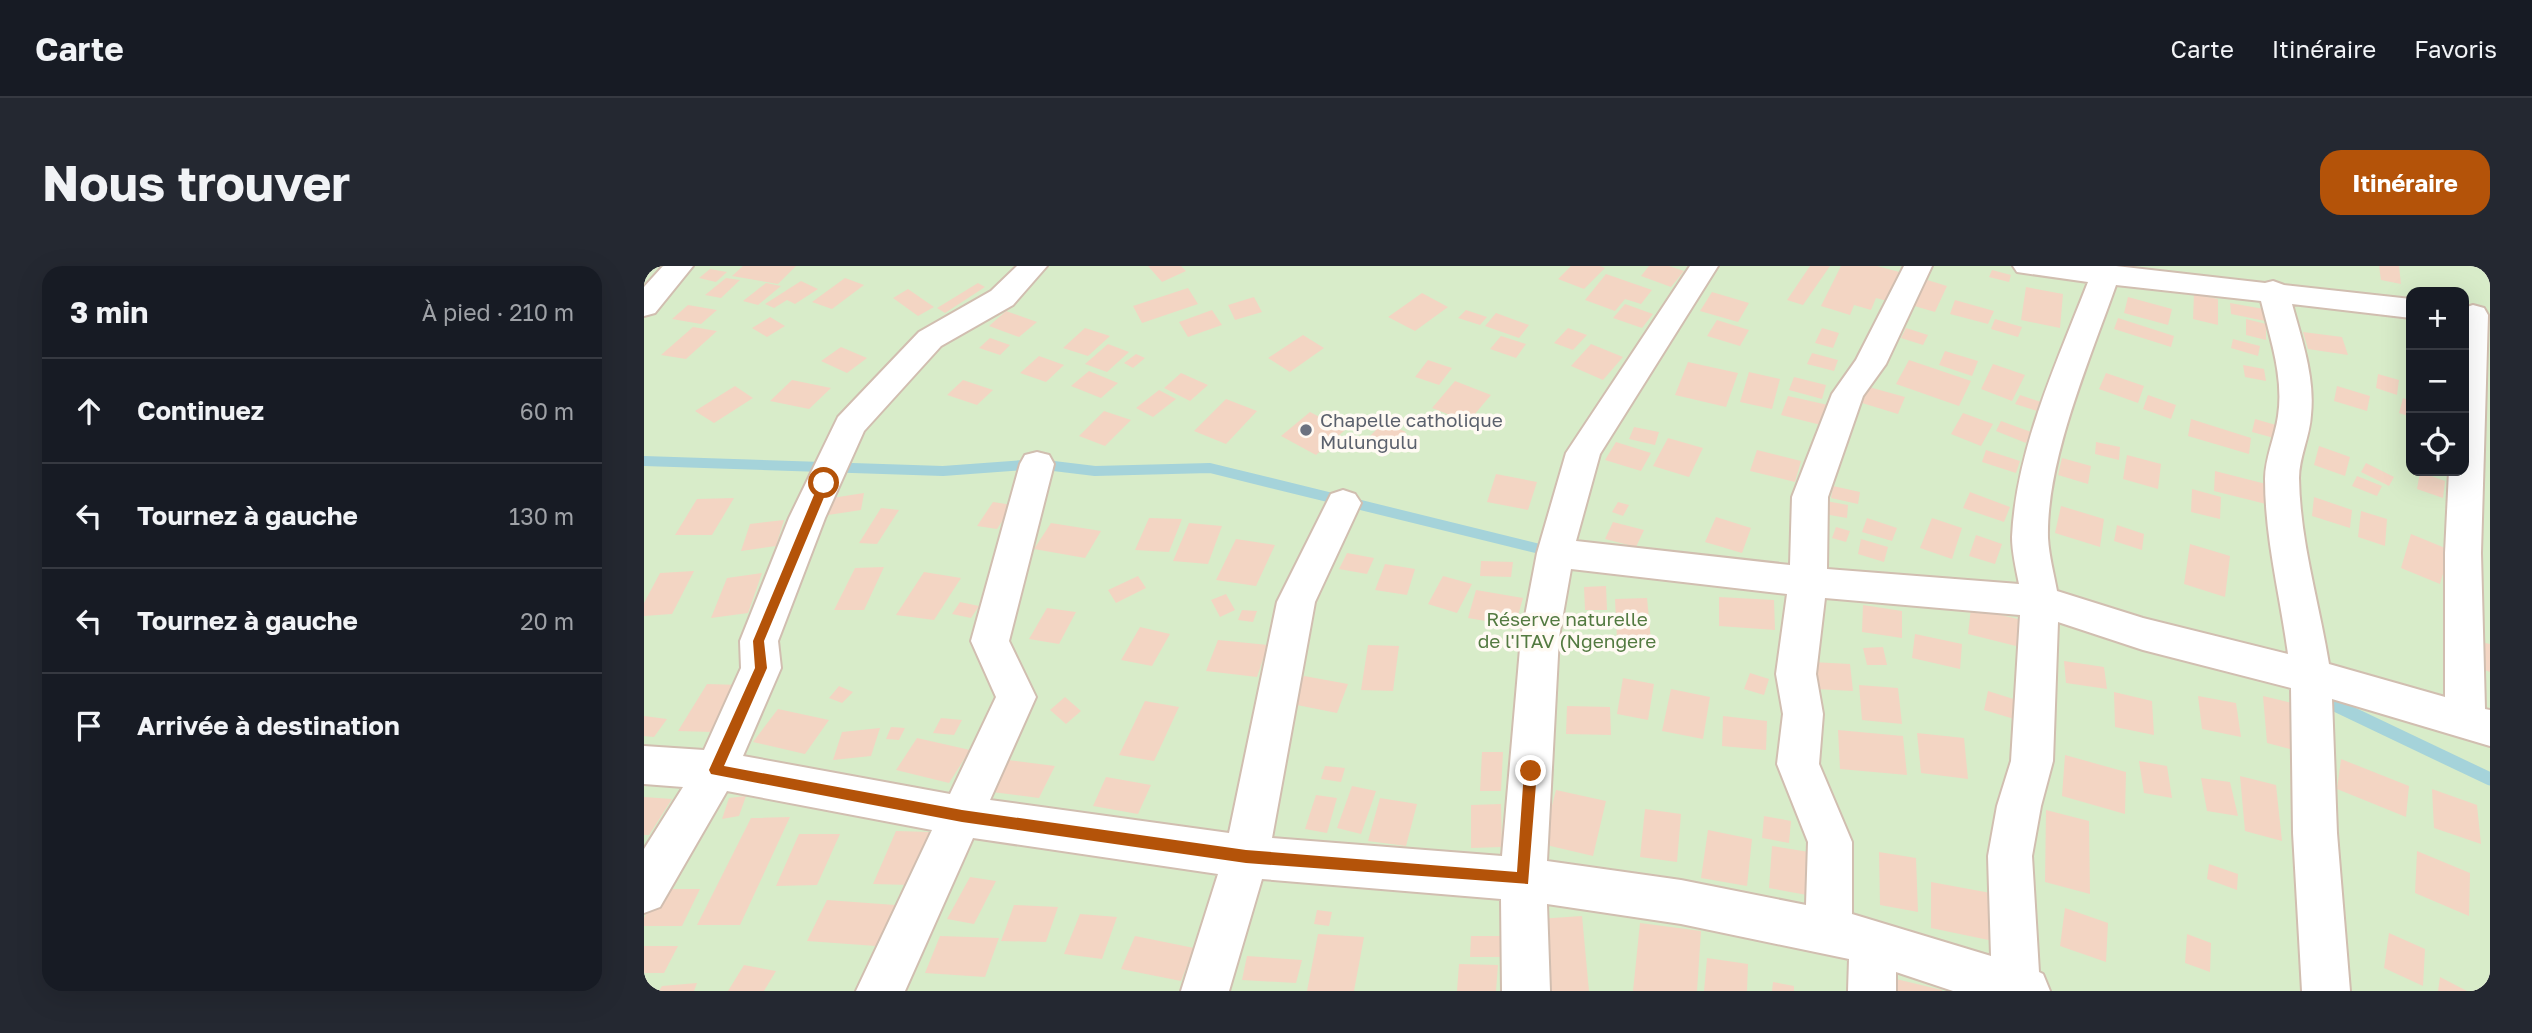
<!DOCTYPE html>
<html lang="fr">
<meta charset="utf-8">
<style>
body{margin:0;font-family:"Golos Text",sans-serif;background:#242831;color:#f1f3f6}
.controls{position:absolute;right:21px;top:21px;display:grid;overflow:hidden;border-radius:14px;box-shadow:0 7px 28px #0002}
.controls button{width:63px;height:63px;display:grid;place-items:center;padding:0;border:0;border-bottom:2px solid #363941;background:#171b24;color:#f1f3f6;font:35px sans-serif}
.stop{position:absolute;width:21px;height:21px;margin:-16px;border:5px solid #b45309;border-radius:50%;background:#fff}
.stop.end{background:#b45309;border-color:#fff;box-shadow:0 2px 7px #0008}
.list{margin:0;padding:0;list-style:none}
h2{display:flex;justify-content:space-between;align-items:center;height:91px;margin:0;padding:0 28px;font-size:30px}
h2 small{font-size:23px;font-weight:400;color:#9ea1a6}
.list li{display:grid;grid-template-columns:46px 1fr auto;gap:21px;align-items:center;box-sizing:border-box;height:105px;padding:0 28px;border-top:2px solid #363941}
.list b{display:block;font-size:26px;white-space:nowrap}
.list em{font-size:23px;font-style:normal;color:#9ea1a6}
.icon{flex:none;width:38px;height:38px;fill:none;stroke:currentColor;stroke-width:2;stroke-linecap:round;stroke-linejoin:round}
.map{position:relative;flex:none;width:1846px;height:725px;overflow:hidden;border-radius:21px}
header{display:flex;align-items:center;gap:42px;box-sizing:border-box;height:98px;padding:0 35px;background:#171b24;border-bottom:2px solid #363941}
header strong{font-size:33px}
nav{display:flex;gap:38px;margin-inline-start:auto;font-size:24px}
.intro{display:flex;align-items:center;justify-content:space-between;box-sizing:border-box;height:168px;padding:0 42px}
h1{margin:0;font-size:49px}
.button{padding:18px 32px;border-radius:21px;background:#b45309;color:#fff;font-size:24px;font-weight:700}
main{display:flex;gap:42px;padding:0 42px}
aside{flex:1;background:#171b24;border-radius:21px;box-shadow:0 7px 28px #0002}
.map>svg:first-child{display:block}
.green{fill:#d8ecc9;fill-rule:evenodd}
.lines{fill:none;stroke-linecap:round;stroke-linejoin:round}
.stream-far1{stroke:#a5d3da;stroke-width:10}
.stream{stroke:#a5d3da;stroke-width:13}
.building{fill:#f3d5c3}
.minor-casing{stroke:#d1beb0;stroke-width:4}
.minor{fill:#fff;fill-rule:evenodd}
.route{fill:#b45309}
.worship-dot{fill:#6b7280;stroke:#fffaf3;stroke-width:2.5}
.labels{text-anchor:middle;dominant-baseline:central;stroke-width:7;stroke-linejoin:round;paint-order:stroke}
.worship-label{font-size:19px;fill:#5b616d;stroke:#fffaf3;text-anchor:start}
.park-label{font-size:19px;fill:#537a41;stroke:#fffaf3}
</style>
<header>
<strong>Carte</strong>
<nav><a>Carte</a><a>Itinéraire</a><a>Favoris</a></nav>
</header>
<div class="intro"><h1>Nous trouver</h1><a class="button">Itinéraire</a></div>
<main>
<aside>
<h2>3 min<small>À pied · 210 m</small></h2>
<ul class="list">
<li><svg class="icon" aria-label="ahead" viewBox="0 0 24 24"><path d="M12 20V5M6 11l6-6 6 6"/></svg><div><b>Continuez</b></div><em>60 m</em></li>
<li><svg class="icon" aria-label="left" viewBox="0 0 24 24"><path d="M17 20v-9H6M10 6l-5 5 5 5"/></svg><div><b>Tournez à gauche</b></div><em>130 m</em></li>
<li><svg class="icon" aria-label="left" viewBox="0 0 24 24"><path d="M17 20v-9H6M10 6l-5 5 5 5"/></svg><div><b>Tournez à gauche</b></div><em>20 m</em></li>
<li><svg class="icon" aria-label="arrive" viewBox="0 0 24 24"><path d="M6 21V4h12l-3 4 3 4H6"/></svg><div><b>Arrivée à destination</b></div></li>
</ul>
</aside>
<div class="map">
<svg width="1846" height="725" viewBox="0 0 1846 725">
<rect width="100%" height="100%" fill="#fdf6ec"/>
<path class="green" d="M 0,0 L 1846,0 L 1846,725 L 0,725 ZM 1767,26 L 1820,26 L 1820,205 L 1767,205 Z"/>
<g class="lines">
<path class="stream-far1" d="M 0,195 L 299,205 L 393,198 L 451,205 L 566,202 L 908,286"/>
<path class="stream" d="M 1676,432 L 1846,513"/>
</g>
<path class="building" d="M 99,0 L 152,0 L 134,18 L 88,10 Z
M 504,0 L 537,0 L 542,5 L 518,16 Z
M 927,0 L 956,0 L 961,2 L 940,23 L 914,13 Z
M 1005,0 L 1025,0 L 1040,5 L 1027,21 L 997,10 Z
M 1166,0 L 1186,0 L 1159,39 L 1143,34 Z
M 1197,0 L 1233,0 L 1259,7 L 1247,36 L 1232,32 L 1227,44 L 1210,39 L 1206,49 L 1177,40 Z
M 1735,0 L 1755,0 L 1757,18 L 1737,14 Z
M 66,3 L 83,6 L 72,16 L 55,12 Z
M 1348,4 L 1367,9 L 1365,16 L 1345,11 Z
M 962,8 L 1008,24 L 997,38 L 981,33 L 971,45 L 941,34 Z
M 82,12 L 96,14 L 77,32 L 61,29 Z
M 201,12 L 220,19 L 188,43 L 168,36 Z
M 1280,13 L 1303,20 L 1291,46 L 1267,39 Z
M 157,15 L 174,23 L 151,38 L 143,34 L 130,42 L 121,38 Z
M 122,17 L 137,20 L 114,39 L 99,35 Z
M 334,17 L 341,21 L 301,47 L 293,42 Z
M 1382,21 L 1419,28 L 1416,62 L 1377,54 Z
M 544,22 L 554,38 L 498,57 L 489,40 Z
M 264,23 L 290,41 L 274,50 L 249,32 Z
M 1068,26 L 1105,37 L 1094,56 L 1056,45 Z
M 778,27 L 804,41 L 771,65 L 744,51 Z
M 1550,28 L 1574,33 L 1574,59 L 1549,53 Z
M 610,31 L 618,46 L 591,54 L 584,39 Z
M 1484,31 L 1528,43 L 1524,59 L 1480,47 Z
M 1311,34 L 1350,45 L 1344,58 L 1306,48 Z
M 1586,37 L 1620,43 L 1621,55 L 1587,48 Z
M 981,38 L 1009,48 L 998,62 L 969,52 Z
M 44,39 L 73,44 L 57,58 L 28,53 Z
M 568,44 L 578,59 L 544,71 L 535,56 Z
M 822,44 L 843,51 L 836,59 L 814,52 Z
M 362,45 L 393,56 L 375,71 L 345,60 Z
M 852,47 L 885,59 L 875,72 L 841,60 Z
M 126,51 L 141,60 L 123,71 L 108,62 Z
M 1474,52 L 1530,70 L 1527,81 L 1470,63 Z
M 1351,53 L 1378,61 L 1374,71 L 1347,63 Z
M 1602,53 L 1622,58 L 1622,74 L 1602,69 Z
M 1073,54 L 1105,64 L 1096,80 L 1063,70 Z
M 49,61 L 73,65 L 42,93 L 17,89 Z
M 441,62 L 466,70 L 444,90 L 419,82 Z
M 924,62 L 943,69 L 929,84 L 910,77 Z
M 1178,62 L 1195,67 L 1189,82 L 1171,77 Z
M 1262,62 L 1284,69 L 1279,79 L 1257,72 Z
M 1659,66 L 1698,71 L 1704,89 L 1664,83 Z
M 659,69 L 680,82 L 646,106 L 624,92 Z
M 857,70 L 882,78 L 872,92 L 846,83 Z
M 346,72 L 366,79 L 356,89 L 335,82 Z
M 1589,73 L 1616,80 L 1614,90 L 1587,82 Z
M 464,78 L 485,86 L 463,106 L 441,98 Z
M 947,78 L 979,91 L 959,114 L 927,100 Z
M 197,81 L 223,92 L 203,107 L 177,95 Z
M 1301,85 L 1334,95 L 1328,110 L 1295,99 Z
M 1168,87 L 1194,94 L 1190,105 L 1163,98 Z
M 492,88 L 501,92 L 489,102 L 480,97 Z
M 395,90 L 420,99 L 402,116 L 376,107 Z
M 784,94 L 808,102 L 795,119 L 771,111 Z
M 1265,94 L 1327,115 L 1315,140 L 1252,118 Z
M 1044,96 L 1094,107 L 1082,141 L 1031,129 Z
M 1349,98 L 1381,109 L 1368,135 L 1337,123 Z
M 1599,99 L 1620,103 L 1622,115 L 1601,111 Z
M 445,105 L 474,117 L 457,132 L 427,120 Z
M 1105,106 L 1136,113 L 1128,143 L 1096,136 Z
M 537,107 L 564,119 L 546,135 L 520,122 Z
M 1462,107 L 1500,120 L 1494,137 L 1455,123 Z
M 1734,108 L 1755,114 L 1753,129 L 1732,122 Z
M 1150,111 L 1182,119 L 1178,133 L 1145,124 Z
M 148,114 L 187,122 L 165,143 L 126,135 Z
M 319,114 L 349,124 L 333,139 L 303,129 Z
M 811,115 L 847,129 L 824,156 L 788,142 Z
M 91,120 L 109,132 L 70,157 L 51,145 Z
M 1693,120 L 1726,130 L 1723,145 L 1690,135 Z
M 1225,121 L 1261,131 L 1254,148 L 1218,137 Z
M 515,124 L 532,133 L 509,151 L 492,142 Z
M 1376,129 L 1397,136 L 1393,145 L 1371,138 Z
M 1504,129 L 1532,139 L 1527,153 L 1499,143 Z
M 1144,130 L 1184,139 L 1177,159 L 1137,149 Z
M 1759,132 L 1767,135 L 1767,151 L 1755,147 Z
M 582,133 L 613,145 L 582,178 L 550,165 Z
M 460,145 L 487,154 L 461,180 L 435,170 Z
M 666,146 L 701,164 L 672,189 L 637,170 Z
M 1319,147 L 1349,158 L 1337,180 L 1307,168 Z
M 1547,153 L 1607,172 L 1605,188 L 1544,170 Z
M 1611,153 L 1632,159 L 1630,172 L 1608,166 Z
M 1357,155 L 1387,166 L 1382,177 L 1352,165 Z
M 740,156 L 762,166 L 743,185 L 721,175 Z
M 990,161 L 1015,166 L 1011,179 L 985,173 Z
M 1024,172 L 1059,182 L 1045,211 L 1009,200 Z
M 972,176 L 1007,187 L 997,205 L 961,194 Z
M 1452,176 L 1476,181 L 1475,194 L 1451,188 Z
M 1675,180 L 1706,191 L 1701,210 L 1670,199 Z
M 1113,184 L 1157,195 L 1151,216 L 1106,205 Z
M 1342,184 L 1376,195 L 1372,207 L 1338,196 Z
M 1483,189 L 1517,198 L 1514,223 L 1479,213 Z
M 1418,192 L 1447,200 L 1444,218 L 1414,209 Z
M 1722,197 L 1750,211 L 1745,220 L 1717,206 Z
M 1571,205 L 1622,218 L 1622,238 L 1570,225 Z
M 1776,206 L 1801,215 L 1799,232 L 1773,223 Z
M 852,208 L 893,216 L 884,244 L 843,236 Z
M 1713,210 L 1738,220 L 1733,230 L 1708,220 Z
M 1189,220 L 1216,226 L 1214,238 L 1187,232 Z
M 1548,223 L 1577,231 L 1576,253 L 1547,246 Z
M 1326,226 L 1366,241 L 1360,256 L 1319,242 Z
M 220,227 L 217,244 L 184,249 L 188,232 Z
M 1670,231 L 1708,244 L 1706,262 L 1668,250 Z
M 90,232 L 68,269 L 31,269 L 53,233 Z
M 1182,235 L 1204,239 L 1203,252 L 1180,248 Z
M 349,236 L 369,239 L 353,263 L 333,260 Z
M 974,236 L 985,239 L 979,250 L 968,246 Z
M 1417,240 L 1460,253 L 1456,281 L 1411,267 Z
M 237,242 L 255,244 L 233,278 L 215,277 Z
M 1717,245 L 1743,253 L 1741,280 L 1714,271 Z
M 1072,251 L 1107,262 L 1098,287 L 1061,276 Z
M 505,252 L 538,253 L 525,286 L 491,284 Z
M 1223,252 L 1253,262 L 1248,275 L 1218,266 Z
M 1288,252 L 1318,262 L 1308,293 L 1276,282 Z
M 140,254 L 132,280 L 97,285 L 106,258 Z
M 969,256 L 1000,264 L 992,281 L 961,273 Z
M 407,257 L 457,265 L 441,292 L 390,283 Z
M 545,257 L 578,260 L 564,298 L 529,295 Z
M 1473,259 L 1500,268 L 1498,284 L 1470,275 Z
M 1192,261 L 1206,265 L 1202,276 L 1188,272 Z
M 1767,268 L 1806,284 L 1796,318 L 1757,302 Z
M 1332,269 L 1358,278 L 1351,298 L 1325,290 Z
M 592,273 L 631,279 L 612,320 L 572,314 Z
M 1217,273 L 1244,281 L 1240,296 L 1214,288 Z
M 1546,278 L 1586,290 L 1581,331 L 1540,318 Z
M 703,287 L 730,292 L 723,308 L 695,303 Z
M 837,295 L 869,296 L 867,311 L 836,310 Z
M 741,298 L 771,303 L 763,329 L 731,324 Z
M 240,301 L 220,344 L 190,344 L 211,302 Z
M 50,305 L 28,348 L 0,350 L 0,337 L 16,307 Z
M 280,306 L 317,312 L 290,354 L 252,349 Z
M 118,307 L 104,347 L 67,352 L 83,312 Z
M 494,310 L 502,322 L 472,337 L 464,324 Z
M 799,310 L 828,318 L 813,347 L 784,338 Z
M 962,320 L 963,344 L 941,344 L 940,321 Z
M 832,324 L 879,332 L 871,360 L 824,352 Z
M 582,328 L 591,344 L 576,351 L 567,334 Z
M 1075,331 L 1130,334 L 1131,364 L 1075,360 Z
M 1003,332 L 1007,374 L 973,374 L 971,333 Z
M 316,336 L 335,340 L 327,352 L 308,348 Z
M 1219,339 L 1258,345 L 1258,372 L 1218,366 Z
M 403,342 L 432,346 L 415,378 L 385,373 Z
M 1327,342 L 1378,354 L 1376,381 L 1324,368 Z
M 598,344 L 613,345 L 609,356 L 594,354 Z
M 496,361 L 526,368 L 508,400 L 477,394 Z
M 1271,368 L 1318,378 L 1316,403 L 1268,392 Z
M 574,374 L 624,379 L 613,411 L 562,405 Z
M 1841,377 L 1846,378 L 1846,406 L 1841,404 Z
M 724,379 L 755,380 L 749,425 L 717,424 Z
M 1239,381 L 1243,399 L 1223,399 L 1219,382 Z
M 1420,395 L 1460,401 L 1463,423 L 1422,417 Z
M 1168,396 L 1206,398 L 1209,425 L 1171,423 Z
M 1106,407 L 1125,413 L 1120,429 L 1100,423 Z
M 660,410 L 704,418 L 693,447 L 648,438 Z
M 979,412 L 1010,418 L 1004,454 L 973,448 Z
M 63,418 L 96,419 L 68,466 L 34,465 Z
M 1215,419 L 1254,422 L 1258,458 L 1218,454 Z
M 195,420 L 209,426 L 198,437 L 185,432 Z
M 1027,423 L 1066,431 L 1059,473 L 1018,465 Z
M 1344,425 L 1379,436 L 1377,455 L 1340,444 Z
M 1470,426 L 1508,435 L 1510,469 L 1471,461 Z
M 1554,430 L 1592,437 L 1597,471 L 1558,463 Z
M 1619,430 L 1648,437 L 1654,485 L 1623,477 Z
M 421,431 L 437,445 L 422,458 L 406,444 Z
M 501,435 L 535,441 L 510,495 L 475,489 Z
M 923,440 L 966,441 L 967,469 L 922,468 Z
M 134,443 L 185,454 L 161,488 L 109,476 Z
M 0,450 L 23,453 L 10,471 L 0,470 Z
M 1079,450 L 1123,455 L 1122,484 L 1078,480 Z
M 297,452 L 318,454 L 310,469 L 289,467 Z
M 247,461 L 261,462 L 255,474 L 242,473 Z
M 236,462 L 227,490 L 189,494 L 198,466 Z
M 1194,464 L 1259,470 L 1263,509 L 1196,503 Z
M 1273,467 L 1320,472 L 1324,513 L 1277,507 Z
M 273,472 L 326,484 L 305,517 L 252,504 Z
M 838,486 L 859,486 L 857,525 L 836,525 Z
M 1421,489 L 1482,506 L 1481,548 L 1418,530 Z
M 1697,493 L 1765,520 L 1762,551 L 1693,523 Z
M 364,494 L 411,500 L 395,532 L 348,526 Z
M 1495,495 L 1523,500 L 1528,532 L 1500,527 Z
M 681,500 L 701,502 L 697,516 L 677,513 Z
M 1596,510 L 1632,519 L 1638,575 L 1601,565 Z
M 462,511 L 507,519 L 494,548 L 449,540 Z
M 1557,512 L 1586,516 L 1594,550 L 1563,545 Z
M 708,520 L 732,525 L 717,568 L 693,562 Z
M 1788,523 L 1833,539 L 1837,578 L 1790,562 Z
M 912,524 L 962,535 L 949,590 L 898,578 Z
M 672,529 L 693,532 L 683,567 L 661,563 Z
M 102,530 L 95,550 L 78,553 L 85,532 Z
M 0,531 L 28,533 L 5,569 L 0,569 Z
M 736,532 L 773,538 L 762,580 L 724,575 Z
M 857,538 L 858,581 L 827,582 L 827,539 Z
M 1001,543 L 1037,548 L 1033,596 L 996,591 Z
M 1402,544 L 1445,555 L 1446,628 L 1401,616 Z
M 1120,550 L 1147,555 L 1145,577 L 1118,572 Z
M 146,551 L 96,659 L 53,659 L 107,552 Z
M 1064,564 L 1108,573 L 1103,620 L 1057,612 Z
M 252,565 L 286,566 L 265,619 L 229,618 Z
M 155,568 L 196,568 L 173,619 L 132,620 Z
M 1128,580 L 1165,586 L 1163,629 L 1125,622 Z
M 1773,585 L 1826,607 L 1825,650 L 1771,627 Z
M 1235,586 L 1272,592 L 1274,646 L 1236,639 Z
M 1565,598 L 1594,608 L 1593,624 L 1563,613 Z
M 326,611 L 352,615 L 330,658 L 303,653 Z
M 1287,616 L 1352,628 L 1354,676 L 1287,662 Z
M 15,623 L 56,623 L 38,660 L 0,660 L 0,652 Z
M 183,634 L 251,639 L 232,680 L 163,675 Z
M 370,639 L 414,641 L 402,676 L 357,675 Z
M 1421,642 L 1464,657 L 1462,696 L 1416,680 Z
M 673,644 L 688,646 L 685,660 L 670,658 Z
M 436,648 L 473,651 L 458,693 L 420,688 Z
M 938,650 L 945,725 L 899,725 L 894,653 Z
M 996,657 L 1057,665 L 1053,725 L 989,725 Z
M 1745,667 L 1781,683 L 1779,720 L 1740,702 Z
M 674,668 L 720,671 L 710,725 L 663,725 Z
M 1543,668 L 1567,677 L 1566,706 L 1541,697 Z
M 296,670 L 355,672 L 341,711 L 281,707 Z
M 491,670 L 550,682 L 537,715 L 477,703 Z
M 827,670 L 859,670 L 858,691 L 826,691 Z
M 0,680 L 34,680 L 20,707 L 0,707 Z
M 603,690 L 658,694 L 652,717 L 598,714 Z
M 1063,692 L 1104,698 L 1103,725 L 1060,725 Z
M 815,698 L 854,699 L 852,725 L 813,725 Z
M 100,699 L 132,705 L 120,725 L 84,725 Z
M 1796,711 L 1823,725 L 1794,725 Z
M 1252,713 L 1298,724 L 1298,725 L 1252,725 Z
M 1129,716 L 1150,720 L 1150,725 L 1128,725 Z
M 53,717 L 50,725 L 15,725 L 18,720 Z"/>
<g class="lines">
<g class="minor-casing">
<path id="minor" d="M 19,0 L 49,0 L 11,47 L 0,50 L 0,21 Z
M 373,0 L 403,0 L 369,39 L 297,80 L 220,165 L 181,252 L 134,375 L 137,402 L 99,490 L 306,528 L 352,431 L 327,375 L 376,198 L 381,189 L 393,186 L 405,189 L 410,198 L 365,375 L 392,431 L 346,534 L 585,567 L 633,336 L 687,228 L 699,224 L 711,228 L 717,237 L 671,336 L 628,572 L 858,590 L 877,371 L 893,287 L 922,187 L 1046,0 L 1074,0 L 956,188 L 932,275 L 1146,299 L 1148,231 L 1188,128 L 1212,94 L 1260,0 L 1288,0 L 1242,98 L 1219,130 L 1184,231 L 1183,303 L 1375,318 C 1372,303 1368,286 1368,271 C 1372,183 1413,96 1444,16 L 1373,6 L 1369,0 L 1472,0 L 1621,17 L 1629,15 L 1640,19 L 1767,33 L 1767,52 L 1648,38 C 1658,75 1671,111 1667,149 C 1666,170 1655,191 1655,212 C 1656,276 1675,336 1685,398 L 1801,431 L 1801,287 L 1805,205 L 1820,205 L 1820,42 L 1829,39 L 1840,42 L 1844,49 L 1837,287 L 1841,443 L 1846,444 L 1846,480 L 1688,433 L 1693,567 L 1706,725 L 1658,725 L 1649,567 L 1647,422 L 1499,384 L 1414,356 L 1409,495 L 1397,540 L 1388,590 L 1395,706 L 1399,708 L 1406,725 L 1309,725 L 1252,706 L 1252,725 L 1204,725 L 1205,693 L 1037,658 L 903,638 L 906,725 L 858,725 L 857,633 L 618,613 L 585,725 L 537,725 L 574,608 L 329,572 L 261,725 L 212,725 L 288,564 L 83,525 L 16,641 L 0,647 L 0,583 L 39,521 L 0,518 L 0,480 L 60,484 L 97,402 L 96,375 L 145,252 L 194,151 L 275,66 L 347,25 ZM 1472,19 L 1617,35 C 1626,72 1640,111 1634,150 C 1631,171 1621,192 1621,213 C 1621,273 1636,329 1644,388 L 1499,352 L 1413,325 C 1410,308 1405,290 1404,272 C 1402,194 1446,93 1472,19 ZM 927,303 L 1143,328 L 1132,408 L 1139,448 L 1133,498 L 1164,576 L 1162,639 L 1037,614 L 903,595 L 915,371 ZM 1181,332 L 1376,349 L 1367,495 L 1353,540 L 1344,590 L 1347,690 L 1208,648 L 1208,576 L 1175,498 L 1179,448 L 1172,408 Z"/>
</g>
<use href="#minor" class="minor"/>
</g>
<path class="route" d="M 180,213 L 186,217 L 120,375 L 123,402 L 80,500 L 318,544 L 602,584 L 873,606 L 880,505 L 887,500 L 893,505 L 884,618 L 602,597 L 318,556 L 67,508 L 65,504 L 111,402 L 109,375 L 175,217 Z"/>
<circle class="worship-dot" cx="662" cy="164" r="7"/>
<g class="labels">
<g class="worship-label">
<text x="676" y="153">Chapelle catholique<tspan x="676" dy="22">Mulungulu</tspan></text>
</g>
<g class="park-label">
<text x="923" y="352">Réserve naturelle<tspan x="923" dy="22">de l'ITAV (Ngengere</tspan></text>
</g>
</g>
</svg>
<div class="controls">
<button>+</button>
<button>−</button>
<button><svg class="icon" aria-label="locate" viewBox="0 0 24 24"><circle cx="12" cy="12" r="6"/><path d="M12 2v4M12 18v4M2 12h4M18 12h4"/></svg></button>
</div>
<div class="stop" style="left:180px;top:217px"></div>
<div class="stop end" style="left:887px;top:505px"></div>
</div>
</main>
